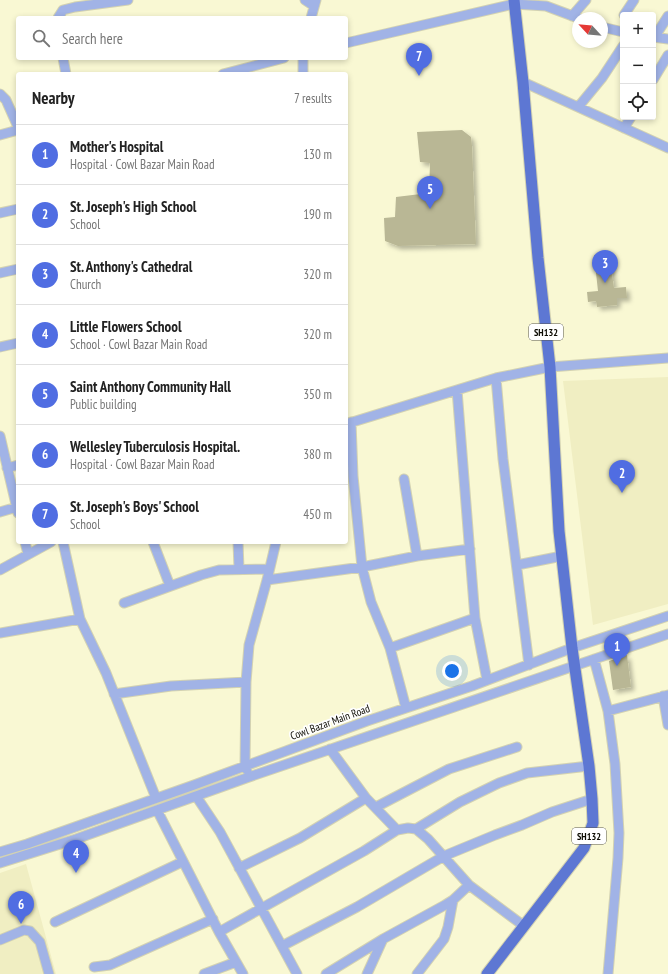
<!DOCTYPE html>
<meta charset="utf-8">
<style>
body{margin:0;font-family:"PT Sans Narrow",sans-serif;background:#f6f6f6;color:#222}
.controls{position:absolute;right:12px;top:12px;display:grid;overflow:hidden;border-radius:4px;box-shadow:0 2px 6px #0003}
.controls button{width:36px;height:36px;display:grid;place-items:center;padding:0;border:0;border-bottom:1px solid #e0e0e0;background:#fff;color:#222;font:20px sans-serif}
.compass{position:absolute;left:572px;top:12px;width:36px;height:36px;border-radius:50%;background:#fff;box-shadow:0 2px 6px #0003;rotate:296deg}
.you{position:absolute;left:452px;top:671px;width:14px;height:14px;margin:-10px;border:3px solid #fff;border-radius:50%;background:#1a73e8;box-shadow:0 0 0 6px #1a73e833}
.badge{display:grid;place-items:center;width:26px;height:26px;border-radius:50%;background:#506de2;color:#fff;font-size:13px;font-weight:700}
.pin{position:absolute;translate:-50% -33px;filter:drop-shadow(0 1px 2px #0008)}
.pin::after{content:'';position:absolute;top:21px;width:14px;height:12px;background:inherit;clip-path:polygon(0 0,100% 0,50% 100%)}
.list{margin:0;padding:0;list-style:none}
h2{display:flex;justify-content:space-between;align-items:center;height:52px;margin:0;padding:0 16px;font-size:17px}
h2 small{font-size:13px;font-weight:400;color:#767676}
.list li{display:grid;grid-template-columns:26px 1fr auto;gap:12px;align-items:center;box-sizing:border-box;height:60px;padding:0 16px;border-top:1px solid #e0e0e0}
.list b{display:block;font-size:15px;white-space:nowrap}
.list p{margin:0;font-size:13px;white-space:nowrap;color:#767676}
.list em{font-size:13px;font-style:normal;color:#767676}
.icon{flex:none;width:22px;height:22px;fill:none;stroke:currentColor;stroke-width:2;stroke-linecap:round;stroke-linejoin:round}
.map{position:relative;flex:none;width:668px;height:974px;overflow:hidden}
.search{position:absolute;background:#fff;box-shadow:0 2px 6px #0003;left:16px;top:16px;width:332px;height:44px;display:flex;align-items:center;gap:10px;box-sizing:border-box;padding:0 14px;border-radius:4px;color:#767676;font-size:15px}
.panel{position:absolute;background:#fff;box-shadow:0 2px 6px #0003;left:16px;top:72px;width:332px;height:472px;border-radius:4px}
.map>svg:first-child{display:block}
.built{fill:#f0eec2}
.building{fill:#b9b795;filter:url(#shadow)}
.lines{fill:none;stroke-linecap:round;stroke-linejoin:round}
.minor-casing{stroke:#d3d2b2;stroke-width:11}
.major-casing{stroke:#d3d2b2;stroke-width:13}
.minor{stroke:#a1b3e6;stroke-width:9}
.major{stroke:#5d77d3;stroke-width:11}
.labels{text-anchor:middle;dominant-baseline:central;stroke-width:3.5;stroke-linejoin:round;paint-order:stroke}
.shield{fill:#fff;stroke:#56554f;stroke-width:1}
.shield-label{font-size:10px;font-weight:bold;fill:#0d0c03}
.street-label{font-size:11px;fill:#0d0c03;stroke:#fff}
</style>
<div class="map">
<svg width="668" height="974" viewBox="0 0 668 974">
<defs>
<filter id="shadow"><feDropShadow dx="3.5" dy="3.5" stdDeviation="2" flood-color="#0004"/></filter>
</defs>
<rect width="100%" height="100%" fill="#f9f8d3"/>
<path class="built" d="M 668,377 L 668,604 L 593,625 L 563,381 Z
M 26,864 L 56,974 L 0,974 L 0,873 Z"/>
<path class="building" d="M 462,130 L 471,137 L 472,146 L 476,244 L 398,246 L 385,241 L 384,218 L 395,217 L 396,197 L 429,193 L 430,163 L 420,162 L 417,132 Z
M 609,253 L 614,288 L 626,287 L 627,298 L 617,298 L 617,305 L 597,307 L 596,301 L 588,302 L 587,292 L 598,291 L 594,255 Z
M 627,655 L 631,687 L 613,690 L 609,661 Z"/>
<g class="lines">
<g class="minor-casing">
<path id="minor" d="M 305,0 L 314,6
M 624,15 L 634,0
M 572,16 L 586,0
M 58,18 L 63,10 L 75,7 L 128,0
M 311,18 L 316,0
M 602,27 L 623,32
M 653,37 L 668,39
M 654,38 L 668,16
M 346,43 L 514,4 L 546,6 L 578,18
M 63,58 L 66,74
M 223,74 L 284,58
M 303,74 L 303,58
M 653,80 L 668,55
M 523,82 L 668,148
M 0,94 L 6,100 L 18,127
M 579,106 L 602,78 L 623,46
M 624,128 L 631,117
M 0,135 L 18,130
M 0,213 L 18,209
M 0,273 L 18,269
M 0,347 L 18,343
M 496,378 L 503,459 L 529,665
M 457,390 L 475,618 L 487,680
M 351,422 L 353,476 L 362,567 L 371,602 L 390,648 L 406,708
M 346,424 L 496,378 L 550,367 L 668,358
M 0,436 L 18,513
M 7,468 L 18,465
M 404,479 L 417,556
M 0,512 L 17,507
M 25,542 L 28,554
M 63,542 L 80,619 L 106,673 L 156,798
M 153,542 L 170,586
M 238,542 L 239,569
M 517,565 L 562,556
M 0,570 L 51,542
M 267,580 L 362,567 L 417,556 L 470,549
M 124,603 L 201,575 L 219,570 L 269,569
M 0,633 L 80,619
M 390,648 L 475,618
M 594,659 L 608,711 L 615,764 L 619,833 L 618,858 L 608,974
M 114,694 L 171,686 L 246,682
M 663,696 L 668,725
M 608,711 L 668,695
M 330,749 L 366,798 L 397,830
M 247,770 L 245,766 L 246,682 L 249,645 L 267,580 L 276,542
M 196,796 L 220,832 L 297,974
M 376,807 L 449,769 L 517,747
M 157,810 L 219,932 L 243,974
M 416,829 L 460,802 L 499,783 L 527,773 L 589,766
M 0,852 L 27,844 L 194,785 L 367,721 L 472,686 L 572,648 L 668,616
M 0,863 L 76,839 L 249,777 L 668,634
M 239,868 L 300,838 L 366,798
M 55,922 L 182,862
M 219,932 L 364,851 L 397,830 L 408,828 L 416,829 L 428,839 L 469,885 L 524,926
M 0,940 L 24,930 L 30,931 L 40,942 L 49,974
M 282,946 L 357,907 L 444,856 L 495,835 L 522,825 L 552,812 L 592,799
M 94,967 L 110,965 L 213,919
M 204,974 L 236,962
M 326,974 L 383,939 L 445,905 L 453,900 L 469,885
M 367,974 L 383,939
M 417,974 L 444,939 L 448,927 L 453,900"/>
</g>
<g class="major-casing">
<path id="major" d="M 487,974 L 584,848 L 593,823 L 592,799 L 589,766 L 572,648 L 559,531 L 550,367 L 538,258 L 523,82 L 514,0"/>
</g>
<use href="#minor" class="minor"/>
<use href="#major" class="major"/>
</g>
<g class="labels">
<g class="shield">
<rect x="529" y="324" width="34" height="16" rx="3"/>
<rect x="572" y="828" width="34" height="16" rx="3"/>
</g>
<g class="shield-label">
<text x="546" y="332">SH132</text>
<text x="589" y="836">SH132</text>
</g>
<g class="street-label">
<text transform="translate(330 722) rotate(-20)">Cowl Bazar Main Road</text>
</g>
</g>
</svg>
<div class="controls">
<button>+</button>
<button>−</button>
<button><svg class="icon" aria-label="locate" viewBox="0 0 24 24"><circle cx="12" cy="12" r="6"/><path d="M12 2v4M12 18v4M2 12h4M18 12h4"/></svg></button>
</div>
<svg class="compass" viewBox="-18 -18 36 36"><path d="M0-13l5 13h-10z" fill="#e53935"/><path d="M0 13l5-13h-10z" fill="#767676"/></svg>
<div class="you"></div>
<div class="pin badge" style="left:617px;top:666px">1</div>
<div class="pin badge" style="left:622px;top:493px">2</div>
<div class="pin badge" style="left:605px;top:283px">3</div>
<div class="pin badge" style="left:76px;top:873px">4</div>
<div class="pin badge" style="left:430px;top:209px">5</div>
<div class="pin badge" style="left:21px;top:924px">6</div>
<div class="pin badge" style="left:419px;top:76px">7</div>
<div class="search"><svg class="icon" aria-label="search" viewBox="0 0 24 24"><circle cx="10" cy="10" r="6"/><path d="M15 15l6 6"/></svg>Search here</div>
<section class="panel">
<h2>Nearby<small>7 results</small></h2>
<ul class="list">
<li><span class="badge">1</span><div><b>Mother's Hospital</b><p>Hospital · Cowl Bazar Main Road</p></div><em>130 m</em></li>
<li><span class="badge">2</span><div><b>St. Joseph's High School</b><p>School</p></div><em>190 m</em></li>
<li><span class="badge">3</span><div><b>St. Anthony's Cathedral</b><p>Church</p></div><em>320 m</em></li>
<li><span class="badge">4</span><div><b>Little Flowers School</b><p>School · Cowl Bazar Main Road</p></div><em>320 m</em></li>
<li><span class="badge">5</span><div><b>Saint Anthony Community Hall</b><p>Public building</p></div><em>350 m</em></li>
<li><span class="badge">6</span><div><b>Wellesley Tuberculosis Hospital.</b><p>Hospital · Cowl Bazar Main Road</p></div><em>380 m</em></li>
<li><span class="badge">7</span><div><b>St. Joseph's Boys' School</b><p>School</p></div><em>450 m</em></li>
</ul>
</section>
</div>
